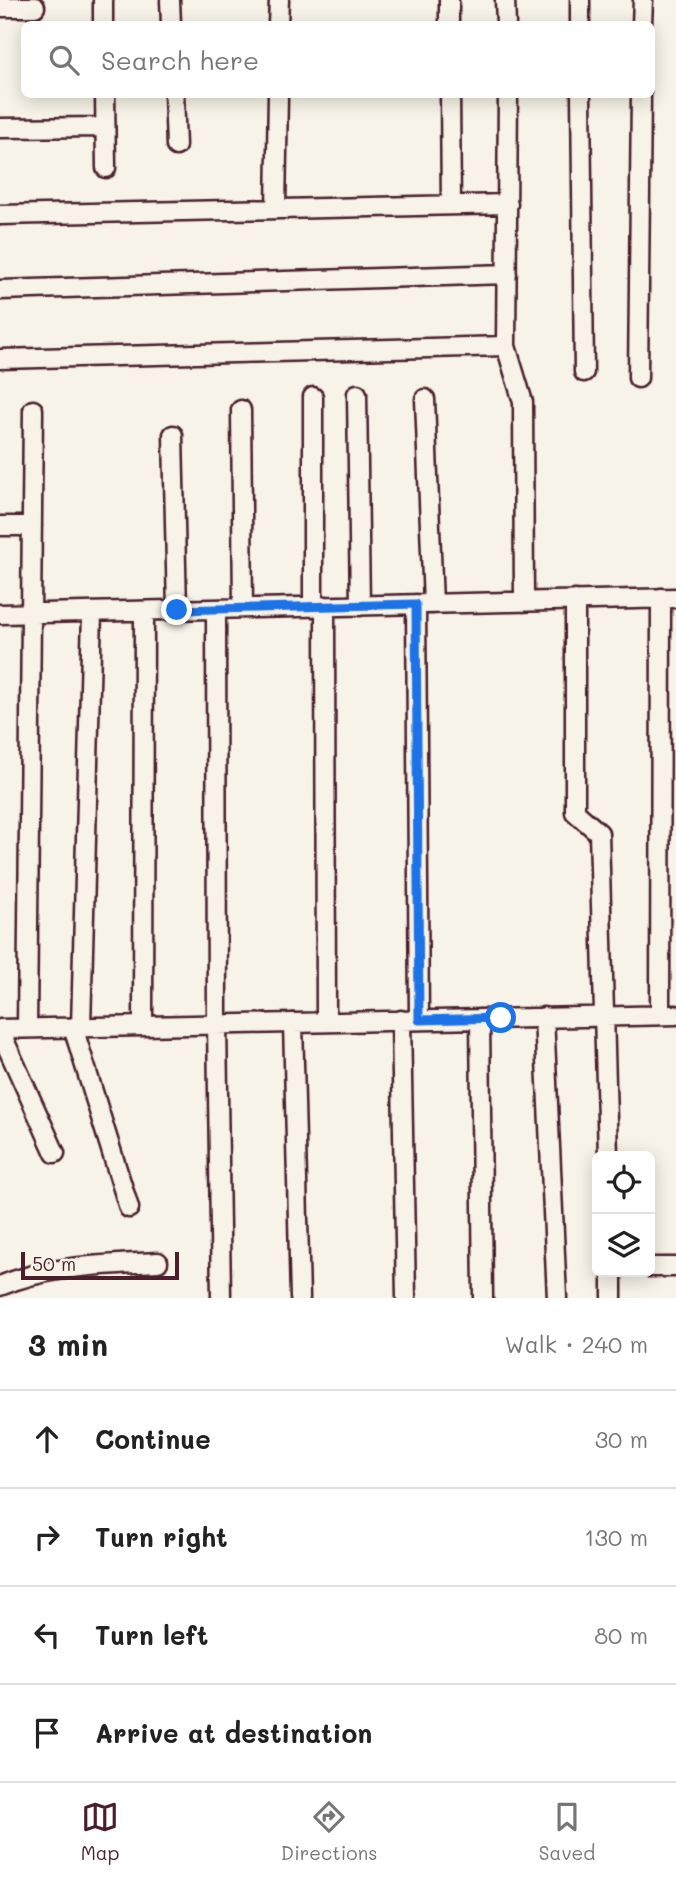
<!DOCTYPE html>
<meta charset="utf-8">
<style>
body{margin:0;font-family:Mali,sans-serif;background:#f2f2f2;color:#222}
.controls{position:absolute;right:21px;bottom:21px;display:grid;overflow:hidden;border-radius:10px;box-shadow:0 4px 18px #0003}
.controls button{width:63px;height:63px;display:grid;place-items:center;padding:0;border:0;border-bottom:2px solid #e0e0e0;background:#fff;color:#222;font:35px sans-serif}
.scale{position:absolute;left:21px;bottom:18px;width:158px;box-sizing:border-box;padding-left:7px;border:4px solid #4a1f2b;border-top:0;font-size:19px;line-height:24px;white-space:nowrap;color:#4a1f2b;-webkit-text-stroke:5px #f7f3e8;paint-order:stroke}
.stop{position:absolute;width:21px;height:21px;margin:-16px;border:5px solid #1a73e8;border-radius:50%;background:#fff}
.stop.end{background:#1a73e8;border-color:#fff;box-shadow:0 2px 7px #0008}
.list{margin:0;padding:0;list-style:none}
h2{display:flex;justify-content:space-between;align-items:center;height:91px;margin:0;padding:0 28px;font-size:30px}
h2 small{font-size:23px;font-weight:400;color:#767676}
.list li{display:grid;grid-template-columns:46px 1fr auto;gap:21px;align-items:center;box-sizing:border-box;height:98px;padding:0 28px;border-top:2px solid #e0e0e0}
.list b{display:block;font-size:26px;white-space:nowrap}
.list em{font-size:23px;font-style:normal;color:#767676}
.icon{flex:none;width:38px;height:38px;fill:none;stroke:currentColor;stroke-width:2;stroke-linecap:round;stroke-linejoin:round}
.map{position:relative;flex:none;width:676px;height:1298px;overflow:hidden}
.search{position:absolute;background:#fff;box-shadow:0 4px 18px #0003;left:21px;right:21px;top:21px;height:77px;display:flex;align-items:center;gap:18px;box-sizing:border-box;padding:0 24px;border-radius:10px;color:#767676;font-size:26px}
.sheet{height:483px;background:#fff}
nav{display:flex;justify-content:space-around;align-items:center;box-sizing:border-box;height:98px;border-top:2px solid #e0e0e0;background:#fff;font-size:19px;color:#767676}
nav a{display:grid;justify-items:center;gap:4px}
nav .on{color:#4a1f2b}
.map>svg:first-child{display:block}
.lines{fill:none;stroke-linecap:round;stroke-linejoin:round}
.minor-casing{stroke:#4a1f2b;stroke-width:23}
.minor{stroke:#f7f3e8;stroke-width:18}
.route{stroke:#1a73e8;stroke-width:9}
</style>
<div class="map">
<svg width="676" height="1298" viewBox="0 0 676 1298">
<rect width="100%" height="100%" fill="#f7f3e8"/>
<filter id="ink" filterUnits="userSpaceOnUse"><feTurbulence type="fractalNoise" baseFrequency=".0143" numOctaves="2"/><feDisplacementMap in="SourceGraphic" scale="14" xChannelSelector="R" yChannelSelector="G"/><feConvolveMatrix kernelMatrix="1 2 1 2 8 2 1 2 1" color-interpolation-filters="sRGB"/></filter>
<g filter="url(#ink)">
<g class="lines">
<g class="minor-casing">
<path id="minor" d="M 103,0 L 103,24
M 170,0 L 171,24
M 449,0 L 449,24
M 505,0 L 506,24
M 580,0 L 580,24
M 0,7 L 35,7
M 278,24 L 279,0
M 642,24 L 643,0
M 105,94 L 106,168
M 174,94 L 176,146
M 450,94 L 451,205
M 508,94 L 506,346 L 523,402 L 524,602
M 581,94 L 584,372
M 0,128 L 105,127
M 276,209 L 278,94
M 0,215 L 508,204
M 0,290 L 507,274
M 0,359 L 506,346
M 638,378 L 641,94
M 357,394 L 360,606
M 313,397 L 313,607
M 425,399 L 433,604
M 241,410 L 243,608
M 173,435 L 177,610
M 0,526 L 32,526
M 575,600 L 575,812 L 599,833 L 608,1156
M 416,604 L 419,1020
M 325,606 L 326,1022
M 216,609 L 217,1024 L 221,1298
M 0,614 L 676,598
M 660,1015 L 661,598
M 544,1017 L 557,1298
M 480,1019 L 483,1298
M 401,1020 L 406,1298
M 293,1023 L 300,1298
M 143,1026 L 144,611
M 73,1027 L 129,1208
M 81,1027 L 92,612
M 27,1028 L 33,410
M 0,1029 L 676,1015
M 0,1031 L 55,1153
M 650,1267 L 676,1267
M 612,1272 L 612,1298
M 0,1286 C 49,1265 106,1265 158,1262"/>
</g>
<use href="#minor" class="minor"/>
</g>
</g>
<g class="lines" filter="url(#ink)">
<path class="route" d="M 177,610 L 416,604 L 419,1020 L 501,1018"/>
</g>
</svg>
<div class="controls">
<button><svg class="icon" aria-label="locate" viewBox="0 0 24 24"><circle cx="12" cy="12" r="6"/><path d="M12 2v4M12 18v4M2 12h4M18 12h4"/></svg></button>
<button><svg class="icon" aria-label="layers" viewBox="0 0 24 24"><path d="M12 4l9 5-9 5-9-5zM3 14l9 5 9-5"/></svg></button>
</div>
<div class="scale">50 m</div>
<div class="stop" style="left:501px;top:1018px"></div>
<div class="stop end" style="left:177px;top:610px"></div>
<div class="search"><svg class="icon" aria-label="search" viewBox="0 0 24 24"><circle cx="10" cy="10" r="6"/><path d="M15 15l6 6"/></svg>Search here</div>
</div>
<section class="sheet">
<h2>3 min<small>Walk · 240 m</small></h2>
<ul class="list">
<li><svg class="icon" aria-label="ahead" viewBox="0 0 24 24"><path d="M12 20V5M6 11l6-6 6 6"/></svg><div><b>Continue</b></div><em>30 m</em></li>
<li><svg class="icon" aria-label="right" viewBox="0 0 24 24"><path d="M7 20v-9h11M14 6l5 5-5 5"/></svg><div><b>Turn right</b></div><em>130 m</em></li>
<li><svg class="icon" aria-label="left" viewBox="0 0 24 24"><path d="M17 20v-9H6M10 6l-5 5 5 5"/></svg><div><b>Turn left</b></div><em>80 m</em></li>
<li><svg class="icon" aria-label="arrive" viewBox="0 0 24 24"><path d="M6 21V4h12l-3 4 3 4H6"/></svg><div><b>Arrive at destination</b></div></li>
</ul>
</section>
<nav>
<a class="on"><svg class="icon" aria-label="map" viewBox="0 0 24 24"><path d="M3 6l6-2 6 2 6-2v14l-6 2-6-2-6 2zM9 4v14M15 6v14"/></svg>Map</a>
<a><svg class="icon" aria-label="directions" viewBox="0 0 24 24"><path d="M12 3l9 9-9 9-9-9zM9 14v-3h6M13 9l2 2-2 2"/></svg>Directions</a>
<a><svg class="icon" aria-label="saved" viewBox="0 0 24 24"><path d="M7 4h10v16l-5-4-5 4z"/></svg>Saved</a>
</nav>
